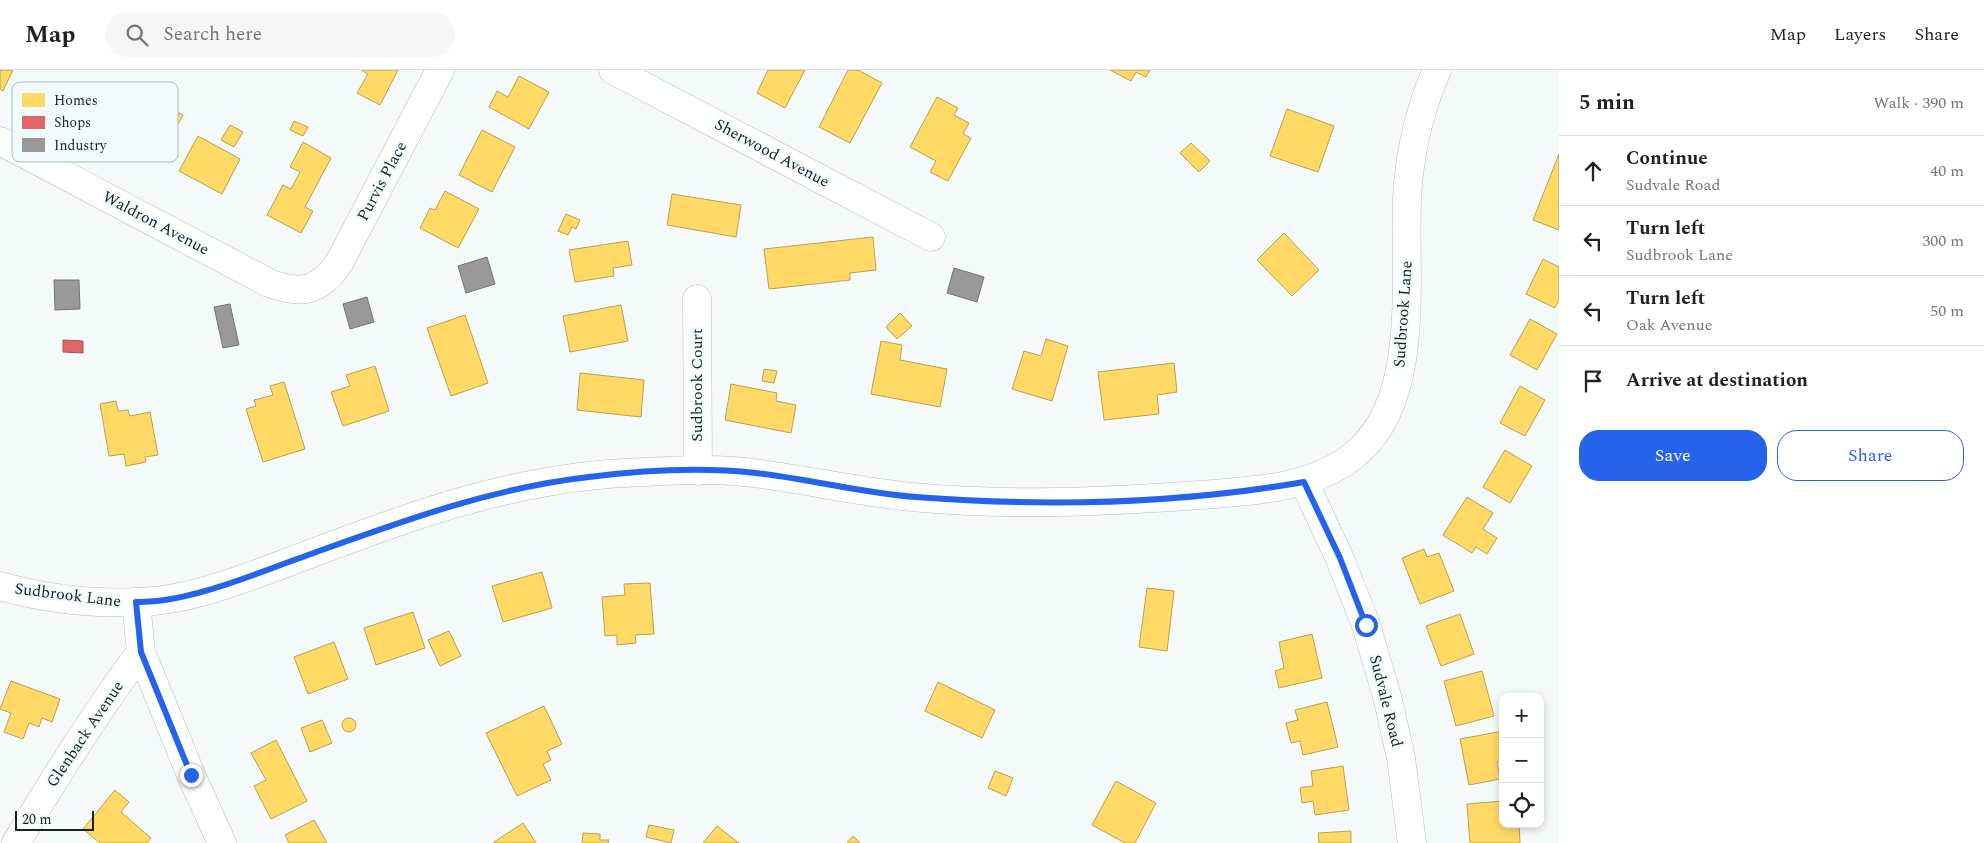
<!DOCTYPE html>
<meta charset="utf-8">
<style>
body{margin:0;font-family:Spectral,serif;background:#f6f6f6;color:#222}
.controls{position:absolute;right:15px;bottom:15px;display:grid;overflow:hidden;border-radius:10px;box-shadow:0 2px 8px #0003}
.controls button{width:45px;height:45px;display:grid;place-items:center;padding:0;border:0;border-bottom:1px solid #e0e0e0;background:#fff;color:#222;font:25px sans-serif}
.scale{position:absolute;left:15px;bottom:12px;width:79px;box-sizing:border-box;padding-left:5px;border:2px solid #182225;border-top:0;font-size:14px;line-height:18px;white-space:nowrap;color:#182225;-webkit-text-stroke:4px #f0fbfe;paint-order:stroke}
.stop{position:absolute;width:15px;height:15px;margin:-11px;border:4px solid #2563eb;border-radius:50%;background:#fff}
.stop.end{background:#2563eb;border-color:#fff;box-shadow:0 1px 5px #0008}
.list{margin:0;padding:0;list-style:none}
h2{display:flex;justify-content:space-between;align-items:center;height:65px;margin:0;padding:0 20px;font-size:21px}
h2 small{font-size:16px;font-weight:400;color:#767676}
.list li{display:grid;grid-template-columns:32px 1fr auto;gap:15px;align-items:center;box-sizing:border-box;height:70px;padding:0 20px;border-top:1px solid #e0e0e0}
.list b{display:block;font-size:19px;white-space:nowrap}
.list p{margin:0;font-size:16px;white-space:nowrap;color:#767676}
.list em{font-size:16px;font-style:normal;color:#767676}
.actions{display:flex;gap:10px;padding:15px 20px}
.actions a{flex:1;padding:11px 0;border:1px solid #2563eb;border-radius:20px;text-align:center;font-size:18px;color:#2563eb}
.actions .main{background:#2563eb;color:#fff}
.icon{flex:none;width:28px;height:28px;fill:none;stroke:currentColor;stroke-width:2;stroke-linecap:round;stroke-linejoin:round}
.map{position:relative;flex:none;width:1559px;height:773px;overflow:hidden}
header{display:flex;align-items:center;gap:30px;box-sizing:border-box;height:70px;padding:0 25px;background:#fff;border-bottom:1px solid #e0e0e0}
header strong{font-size:24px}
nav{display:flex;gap:28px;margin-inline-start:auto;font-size:18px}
.search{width:350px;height:45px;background:#f6f6f6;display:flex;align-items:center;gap:12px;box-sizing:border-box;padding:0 18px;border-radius:28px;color:#767676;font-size:19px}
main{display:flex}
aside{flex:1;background:#fff}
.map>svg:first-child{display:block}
.homes{fill:#ffd966;stroke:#baa252}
.shops{fill:#e06666;stroke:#a45252}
.industry{fill:#999;stroke:#727576}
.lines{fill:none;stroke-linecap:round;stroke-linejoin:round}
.street-casing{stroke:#b6bebf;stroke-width:29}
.secondary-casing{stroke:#b6bebf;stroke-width:29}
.street{stroke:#fdfefe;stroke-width:28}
.secondary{stroke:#fdfefe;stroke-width:28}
.route{stroke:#2563eb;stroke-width:6}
.labels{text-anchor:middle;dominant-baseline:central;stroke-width:5;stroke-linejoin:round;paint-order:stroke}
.street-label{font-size:16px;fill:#182225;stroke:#f0fbfe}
.key{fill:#f0fbfe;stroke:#afbabd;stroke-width:1}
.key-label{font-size:14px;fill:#182225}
</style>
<header>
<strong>Map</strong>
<div class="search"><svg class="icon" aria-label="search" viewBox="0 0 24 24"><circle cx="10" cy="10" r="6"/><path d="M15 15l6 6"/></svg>Search here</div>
<nav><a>Map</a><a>Layers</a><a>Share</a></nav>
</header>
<main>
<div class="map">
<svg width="1559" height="773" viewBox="0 0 1559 773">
<rect width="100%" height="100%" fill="#f4f9fa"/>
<path class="homes" d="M 0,0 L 13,0 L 3,21 L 0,19 Z
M 361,0 L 398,0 L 380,35 L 357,23 L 368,4 Z
M 768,0 L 805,0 L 785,38 L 757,23 Z
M 848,0 L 858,0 L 882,13 L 850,73 L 819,57 Z
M 1110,0 L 1150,0 L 1146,7 L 1136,2 L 1131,11 Z
M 519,6 L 549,22 L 529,59 L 489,37 L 497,21 L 508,27 Z
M 106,24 L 152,48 L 160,33 L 183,45 L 171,67 L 166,64 L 154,87 L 137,77 L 133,85 L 115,76 L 119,68 L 91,53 Z
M 937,27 L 958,38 L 954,45 L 969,53 L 963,64 L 971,68 L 948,111 L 930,102 L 936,91 L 910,77 Z
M 1287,39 L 1334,56 L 1318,102 L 1270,86 Z
M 294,51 L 308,57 L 303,66 L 290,60 Z
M 230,55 L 243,62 L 234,77 L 221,70 Z
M 482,60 L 515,77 L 492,122 L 459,105 Z
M 198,66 L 240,89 L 222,124 L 179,101 Z
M 303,72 L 331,88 L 305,137 L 313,141 L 301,163 L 267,145 L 283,115 L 291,119 L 300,102 L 290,97 Z
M 1191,73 L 1210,91 L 1199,102 L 1180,83 Z
M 1559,84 L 1559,160 L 1533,150 Z
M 445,121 L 479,139 L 458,178 L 420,158 L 430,138 L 435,140 Z
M 672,124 L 741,135 L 736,167 L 667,155 Z
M 566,144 L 580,150 L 576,159 L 572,157 L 568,165 L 558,161 Z
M 1284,163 L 1319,200 L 1292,226 L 1257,190 Z
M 873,167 L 876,200 L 850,203 L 850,210 L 769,219 L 764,179 Z
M 628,171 L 632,195 L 613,198 L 614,206 L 575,212 L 569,180 Z
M 1543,189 L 1559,197 L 1559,230 L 1555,238 L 1526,224 Z
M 621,235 L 628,271 L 570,282 L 563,246 Z
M 900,243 L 912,256 L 897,269 L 886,257 Z
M 465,245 L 488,313 L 451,326 L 427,258 Z
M 1530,249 L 1557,264 L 1537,300 L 1510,285 Z
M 1046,269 L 1068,276 L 1052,331 L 1012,319 L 1024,281 L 1041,286 Z
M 881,271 L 902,275 L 900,290 L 947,299 L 940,337 L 871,324 Z
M 1174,293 L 1177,322 L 1157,325 L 1159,344 L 1104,350 L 1098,302 Z
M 375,296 L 389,341 L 343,356 L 331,322 L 350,316 L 346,305 Z
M 764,299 L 777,301 L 774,313 L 762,311 Z
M 580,303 L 644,310 L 641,347 L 577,340 Z
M 284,312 L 305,379 L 263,392 L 246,339 L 256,336 L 254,330 L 273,325 L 270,316 Z
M 731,314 L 777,323 L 776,331 L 796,335 L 791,363 L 725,350 Z
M 1520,316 L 1545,330 L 1525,366 L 1500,353 Z
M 116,331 L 118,341 L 128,340 L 130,346 L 150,342 L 158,385 L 145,387 L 146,392 L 126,396 L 124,384 L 109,386 L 100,334 Z
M 1505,380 L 1532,396 L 1510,433 L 1483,417 Z
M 1467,427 L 1493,443 L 1483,459 L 1497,468 L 1487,484 L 1476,477 L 1472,483 L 1443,465 Z
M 1424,479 L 1427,487 L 1439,483 L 1454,521 L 1420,534 L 1402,488 Z
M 542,502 L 552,538 L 503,552 L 492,516 Z
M 650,513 L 654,564 L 635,565 L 636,573 L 617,575 L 617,565 L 605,566 L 602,527 L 625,525 L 624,514 Z
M 1147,518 L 1174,521 L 1167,581 L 1139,577 Z
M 413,542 L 425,578 L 376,595 L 364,558 Z
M 1460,544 L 1474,584 L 1441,596 L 1426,556 Z
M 449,561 L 461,586 L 440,596 L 428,570 Z
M 1312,564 L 1322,608 L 1279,618 L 1275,601 L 1284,598 L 1279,572 Z
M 334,572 L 348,609 L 308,624 L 294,587 Z
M 1482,601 L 1494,646 L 1456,656 L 1444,611 Z
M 11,611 L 60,629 L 52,652 L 42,648 L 39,657 L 29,653 L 23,669 L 4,662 L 11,643 L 0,639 Z
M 938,612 L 995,640 L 982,668 L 925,641 Z
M 1327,632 L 1338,677 L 1303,685 L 1300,671 L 1291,673 L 1286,653 L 1298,650 L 1295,640 Z
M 544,636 L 562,674 L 547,681 L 551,690 L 543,694 L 551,710 L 517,726 L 486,663 Z
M342 655a7 7 0 1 1 14 0a7 7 0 1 1-14 0Z
M 322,650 L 332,673 L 310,682 L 301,658 Z
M 1503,661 L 1503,691 L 1497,692 L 1500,709 L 1469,715 L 1460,669 Z
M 276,670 L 307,731 L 271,749 L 254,716 L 266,710 L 251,683 Z
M 1343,696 L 1349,740 L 1315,745 L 1313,731 L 1302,733 L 1300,718 L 1313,716 L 1311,701 Z
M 995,701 L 1013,708 L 1006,726 L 988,718 Z
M 1116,711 L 1156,733 L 1135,773 L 1125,773 L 1092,755 Z
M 115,720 L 129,732 L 121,742 L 151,768 L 147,773 L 100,773 L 83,759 Z
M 1503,731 L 1503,754 L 1519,754 L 1520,773 L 1470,773 L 1467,734 Z
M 314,750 L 327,773 L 289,773 L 285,765 Z
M 523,753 L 536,773 L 494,773 L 494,772 Z
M 649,755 L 674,760 L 671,773 L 646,767 Z
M 717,756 L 739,773 L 703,773 Z
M 1351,761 L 1351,773 L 1319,773 L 1318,763 Z
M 583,763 L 600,764 L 600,770 L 609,770 L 608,773 L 582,773 Z
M 853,766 L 860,773 L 847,773 Z"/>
<path class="shops" d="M 63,270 L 83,271 L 83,283 L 63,282 Z"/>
<path class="industry" d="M 487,187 L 495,214 L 466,223 L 458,196 Z
M 954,198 L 984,207 L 977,232 L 947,223 Z
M 54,210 L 79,210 L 80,239 L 55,240 Z
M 367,227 L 374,252 L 350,259 L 343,234 Z
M 230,234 L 239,275 L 223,278 L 214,237 Z"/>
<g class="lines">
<g class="street-casing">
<path id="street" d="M 613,0 L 931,167
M 0,71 L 269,213 C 301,225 319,222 339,193 L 440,0
M 697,229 L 698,401
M 1304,412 L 1340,489 L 1366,555 L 1387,626 L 1401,688 L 1412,773
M 136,532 L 141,582 L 191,705 L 222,773
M 16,773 C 55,707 95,643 141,582"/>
</g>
<g class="secondary-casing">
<path id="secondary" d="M 0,516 C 45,529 96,534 142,532 C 189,530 237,511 281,495 C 328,477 376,459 424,443 C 495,420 570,404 644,402 C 683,400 723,398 761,404 C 812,411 861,422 912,427 C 1007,436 1104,432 1199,425 C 1253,421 1319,419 1360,380 C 1425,320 1401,192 1408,113 C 1412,73 1421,36 1437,0"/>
</g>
<use href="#street" class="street"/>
<use href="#secondary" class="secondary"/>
</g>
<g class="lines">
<path class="route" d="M 191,705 L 141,582 L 136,532 C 189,533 257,503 308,485 C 400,452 491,418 589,407 C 644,400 702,397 756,403 C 810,409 862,423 916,427 C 1045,437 1176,434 1304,412 L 1340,488 L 1366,555"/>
</g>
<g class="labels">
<g class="street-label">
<text transform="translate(772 83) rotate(28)">Sherwood Avenue</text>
<text transform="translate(382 111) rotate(-62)">Purvis Place</text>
<text transform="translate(156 153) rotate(28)">Waldron Avenue</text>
<text transform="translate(1403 244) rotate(-86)">Sudbrook Lane</text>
<text transform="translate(697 315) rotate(-90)">Sudbrook Court</text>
<text transform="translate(68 525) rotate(7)">Sudbrook Lane</text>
<text transform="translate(1386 631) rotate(76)">Sudvale Road</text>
<text transform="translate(85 664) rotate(-56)">Glenback Avenue</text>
</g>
</g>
<rect x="12" y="12" width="166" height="80" rx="8" class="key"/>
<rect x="22" y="23" width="23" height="14" fill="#ffd966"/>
<rect x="22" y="46" width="23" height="13" fill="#e06666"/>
<rect x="22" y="68" width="23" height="14" fill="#999"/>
<g class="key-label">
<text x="54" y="35">Homes</text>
<text x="54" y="57">Shops</text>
<text x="54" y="80">Industry</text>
</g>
</svg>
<div class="controls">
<button>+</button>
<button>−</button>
<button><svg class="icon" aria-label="locate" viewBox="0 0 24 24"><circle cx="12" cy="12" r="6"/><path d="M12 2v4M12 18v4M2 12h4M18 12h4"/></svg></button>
</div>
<div class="scale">20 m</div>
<div class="stop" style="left:1366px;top:555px"></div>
<div class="stop end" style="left:191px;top:705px"></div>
</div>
<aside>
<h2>5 min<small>Walk · 390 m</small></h2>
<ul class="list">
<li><svg class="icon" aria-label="ahead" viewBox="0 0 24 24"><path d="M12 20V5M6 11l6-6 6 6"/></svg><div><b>Continue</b><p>Sudvale Road</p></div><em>40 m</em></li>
<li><svg class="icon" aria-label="left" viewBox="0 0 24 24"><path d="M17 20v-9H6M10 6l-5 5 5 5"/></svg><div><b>Turn left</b><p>Sudbrook Lane</p></div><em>300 m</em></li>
<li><svg class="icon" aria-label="left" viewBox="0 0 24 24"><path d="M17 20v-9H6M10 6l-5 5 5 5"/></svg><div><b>Turn left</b><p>Oak Avenue</p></div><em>50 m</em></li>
<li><svg class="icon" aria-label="arrive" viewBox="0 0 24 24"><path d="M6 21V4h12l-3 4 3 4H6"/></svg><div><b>Arrive at destination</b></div></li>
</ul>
<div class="actions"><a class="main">Save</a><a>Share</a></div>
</aside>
</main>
